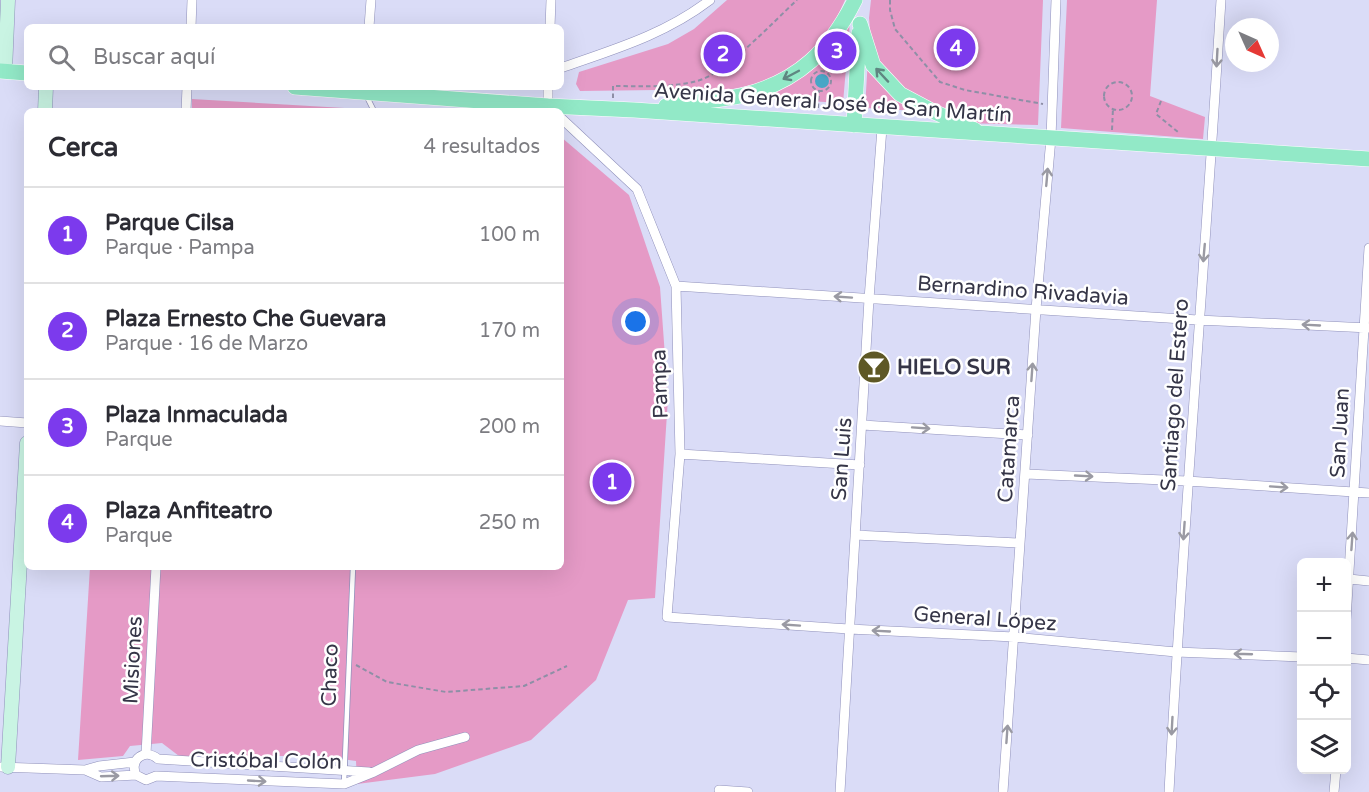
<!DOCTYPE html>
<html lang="es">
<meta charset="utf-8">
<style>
body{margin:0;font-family:"Varela Round",sans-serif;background:#f7f7f7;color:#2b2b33}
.controls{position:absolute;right:18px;bottom:18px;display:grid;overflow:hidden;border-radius:9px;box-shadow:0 6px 24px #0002}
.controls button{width:54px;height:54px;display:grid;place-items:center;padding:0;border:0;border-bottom:2px solid #e1e1e2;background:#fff;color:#2b2b33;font:30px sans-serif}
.compass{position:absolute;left:1225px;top:18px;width:54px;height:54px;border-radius:50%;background:#fff;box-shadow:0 6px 24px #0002;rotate:135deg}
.you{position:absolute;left:636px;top:322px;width:21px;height:21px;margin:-15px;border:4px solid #fff;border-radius:50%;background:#1a73e8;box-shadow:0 0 0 9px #1a73e833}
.badge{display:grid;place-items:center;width:39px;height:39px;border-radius:50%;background:#7c3aed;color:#fff;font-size:20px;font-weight:700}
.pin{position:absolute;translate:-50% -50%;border:3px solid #fff;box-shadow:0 2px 6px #0006}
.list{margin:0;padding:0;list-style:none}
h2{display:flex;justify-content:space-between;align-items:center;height:78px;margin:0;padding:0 24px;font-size:26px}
h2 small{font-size:20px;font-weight:400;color:#7c7c81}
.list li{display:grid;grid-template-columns:39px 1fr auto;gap:18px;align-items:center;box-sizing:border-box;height:96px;padding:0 24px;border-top:2px solid #e1e1e2}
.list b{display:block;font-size:22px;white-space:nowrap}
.list p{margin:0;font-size:20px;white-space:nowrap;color:#7c7c81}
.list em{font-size:20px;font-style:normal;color:#7c7c81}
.icon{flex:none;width:33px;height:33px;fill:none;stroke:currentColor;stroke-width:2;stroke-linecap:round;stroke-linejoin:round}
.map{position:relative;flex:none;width:1369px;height:792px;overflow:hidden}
.search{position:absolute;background:#fff;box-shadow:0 6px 24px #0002;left:24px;top:24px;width:540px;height:66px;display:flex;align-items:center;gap:15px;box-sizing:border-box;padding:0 21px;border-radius:9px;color:#7c7c81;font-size:22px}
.panel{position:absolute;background:#fff;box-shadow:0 6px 24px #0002;left:24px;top:108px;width:540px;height:462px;border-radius:9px}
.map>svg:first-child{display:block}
.green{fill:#e59ac6}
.water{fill:#48a6c6}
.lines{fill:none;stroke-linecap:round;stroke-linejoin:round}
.lane-casing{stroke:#9091bb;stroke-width:6}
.street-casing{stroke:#9091bb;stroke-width:10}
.secondary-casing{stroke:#9091bb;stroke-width:15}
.primary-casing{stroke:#fff;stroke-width:16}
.path{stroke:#8e8fa6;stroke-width:2;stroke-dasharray:4.5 3;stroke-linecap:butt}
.lane{stroke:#fff;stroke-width:4.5}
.street{stroke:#fff;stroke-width:9}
.secondary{stroke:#c9f4e3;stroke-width:14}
.primary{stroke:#92e9c7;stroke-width:15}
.oneway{stroke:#9a9aa3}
.oneway2{stroke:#5f8681}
.labels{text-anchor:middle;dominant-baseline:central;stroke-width:5;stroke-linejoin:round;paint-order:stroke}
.street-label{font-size:21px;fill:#353547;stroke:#fff}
.poi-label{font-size:21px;font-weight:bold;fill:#353547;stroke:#fff;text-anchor:start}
</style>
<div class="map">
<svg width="1369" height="792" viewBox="0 0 1369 792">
<rect width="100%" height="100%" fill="#dadcf7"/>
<path class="green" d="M 727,0 L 845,0 L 833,26 L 801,63 L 761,83 L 733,89 L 580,91 L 576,84 L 579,72 L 668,44 L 694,29 Z
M 871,0 L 1043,0 L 1038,125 L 962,123 L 932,111 L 873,65 L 869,18 Z
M 1067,0 L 1157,0 L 1150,96 L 1205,117 L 1203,139 L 1061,128 Z
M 850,21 L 843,103 L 751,98 Z
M 868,59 L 919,111 L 865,108 Z
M 192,99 L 396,111 L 192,111 Z
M 561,137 L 629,195 L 660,287 L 668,398 L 655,598 L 628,600 L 596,680 L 531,740 L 435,774 L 357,784 L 356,761 L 320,756 L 179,756 L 162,743 L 130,746 L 123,756 L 78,760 L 90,567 L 561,567 Z"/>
<path class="water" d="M815 81a7 7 0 1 1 14 0a7 7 0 1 1-14 0Z"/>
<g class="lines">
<g class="lane-casing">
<path id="lane" d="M 367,97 L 374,111
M 344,783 L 353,567"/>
</g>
<g class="street-casing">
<path id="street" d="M 191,27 L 192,0
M 369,27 L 371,0
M 550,27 L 551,0
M 561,68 C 615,49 664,35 710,0
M 548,87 L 548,106 L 551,109
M 186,111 L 187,87
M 561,118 L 637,189 L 676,286 L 680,454 L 667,617 L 849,629 L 1014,637 L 1176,652 L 1302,657
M 676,286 L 1198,320 L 1369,328
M 0,421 L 27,423
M 862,425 L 1028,435
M 680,454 L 860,465
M 1026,474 L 1187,481 L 1369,493
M 855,535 L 1020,543
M 1349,579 L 1369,581
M 1346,620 L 1369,248
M 1346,658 L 1369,660
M 146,754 L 156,567
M 0,767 L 85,770 L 99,766 L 135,762
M 85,770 L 101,777 L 136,775 L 146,780 L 156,776 L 344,784 L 374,772 L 418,750 L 465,737
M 136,775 C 129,759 145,748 158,759 L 369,772
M 719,790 L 748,792
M 840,792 L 869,299 L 882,128
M 1003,792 L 1036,309 L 1051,138 L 1056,0
M 1169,792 C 1183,528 1205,264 1221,0
M 1334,792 L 1336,770"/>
</g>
<g class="secondary-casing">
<path id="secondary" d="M 5,71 L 8,0
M 45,111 L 46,87
M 8,767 L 27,443"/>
</g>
<g class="primary-casing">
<path id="primary" d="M 860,24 L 873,65 L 900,94 L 932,111 L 975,130
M 0,71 L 27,73
M 295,87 L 548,106 L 634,110 L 1369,159
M 666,106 C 691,102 719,101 744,95 C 799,81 830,50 855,0
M 854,125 L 859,33"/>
</g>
<path class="path" d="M 890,0 L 890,10 L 895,29 L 940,82 L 965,90 L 1043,104
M811 81a10 10 0 1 1 20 0a10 10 0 1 1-20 0Z
M1104 96a14 14 0 1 1 28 0a14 14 0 1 1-28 0Z
M 613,98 L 613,86 C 641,86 670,88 697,81 C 725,74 774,21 797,0
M 1161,101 L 1156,114 L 1178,132
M 818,108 L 819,90
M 1112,130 L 1113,108
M 356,665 L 387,682 L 446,692 L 524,686 L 567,666"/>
<use href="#lane" class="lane"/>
<use href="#street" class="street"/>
<use href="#secondary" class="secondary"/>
<use href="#primary" class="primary"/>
</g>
<defs><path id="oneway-shaft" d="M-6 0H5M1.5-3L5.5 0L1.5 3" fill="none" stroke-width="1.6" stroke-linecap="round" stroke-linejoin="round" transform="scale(1.5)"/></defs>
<g class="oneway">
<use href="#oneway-shaft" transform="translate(1217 58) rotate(93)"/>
<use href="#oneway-shaft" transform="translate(1047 177) rotate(-85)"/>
<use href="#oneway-shaft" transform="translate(1204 253) rotate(95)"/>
<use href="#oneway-shaft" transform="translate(843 297) rotate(-176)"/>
<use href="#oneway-shaft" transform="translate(1311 325) rotate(-177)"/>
<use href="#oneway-shaft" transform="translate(1032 372) rotate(-86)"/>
<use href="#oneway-shaft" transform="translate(921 428) rotate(4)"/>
<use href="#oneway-shaft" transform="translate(1084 476) rotate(3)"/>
<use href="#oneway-shaft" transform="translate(1279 487) rotate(4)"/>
<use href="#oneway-shaft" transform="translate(1184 531) rotate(94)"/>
<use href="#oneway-shaft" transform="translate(1352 541) rotate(-86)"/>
<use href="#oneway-shaft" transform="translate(791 625) rotate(-176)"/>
<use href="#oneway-shaft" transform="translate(881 631) rotate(-177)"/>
<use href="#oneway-shaft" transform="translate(1243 654) rotate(-178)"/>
<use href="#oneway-shaft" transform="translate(1172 726) rotate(93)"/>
<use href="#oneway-shaft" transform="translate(1007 734) rotate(-86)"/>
<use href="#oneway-shaft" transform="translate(110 776) rotate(-2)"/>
<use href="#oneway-shaft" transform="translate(257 781) rotate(3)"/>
</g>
<g class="oneway2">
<use href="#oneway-shaft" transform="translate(791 75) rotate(152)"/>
<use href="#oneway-shaft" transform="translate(882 75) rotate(-133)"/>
</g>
<defs>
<g id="bar-disc" transform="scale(1.725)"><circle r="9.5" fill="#5e5825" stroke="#fff"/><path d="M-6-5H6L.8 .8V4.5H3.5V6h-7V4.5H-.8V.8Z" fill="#fff"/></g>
</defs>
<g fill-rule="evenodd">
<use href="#bar-disc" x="874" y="367"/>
</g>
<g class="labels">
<g class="street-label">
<text transform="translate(833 103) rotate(4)">Avenida General José de San Martín</text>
<text transform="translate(1023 291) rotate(4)">Bernardino Rivadavia</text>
<text transform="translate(660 384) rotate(-92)">Pampa</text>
<text transform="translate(1175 395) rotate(-86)">Santiago del Estero</text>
<text transform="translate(1340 433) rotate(-87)">San Juan</text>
<text transform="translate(1009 449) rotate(-86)">Catamarca</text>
<text transform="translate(842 459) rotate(-86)">San Luis</text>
<text transform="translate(985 619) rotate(4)">General López</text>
<text transform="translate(133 660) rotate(-87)">Misiones</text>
<text transform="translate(330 675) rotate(-88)">Chaco</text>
<text transform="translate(266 761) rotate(1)">Cristóbal Colón</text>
</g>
<g class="poi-label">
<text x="897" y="367">HIELO SUR</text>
</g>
</g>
</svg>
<div class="controls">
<button>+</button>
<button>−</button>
<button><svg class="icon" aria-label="locate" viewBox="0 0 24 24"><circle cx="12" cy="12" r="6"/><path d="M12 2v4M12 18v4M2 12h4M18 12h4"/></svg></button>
<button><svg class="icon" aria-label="layers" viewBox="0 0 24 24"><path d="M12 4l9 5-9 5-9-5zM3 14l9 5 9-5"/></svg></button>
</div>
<svg class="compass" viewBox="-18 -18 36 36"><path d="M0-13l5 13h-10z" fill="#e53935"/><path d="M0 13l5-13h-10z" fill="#7c7c81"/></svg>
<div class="you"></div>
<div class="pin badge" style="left:612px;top:482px">1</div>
<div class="pin badge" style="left:723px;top:54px">2</div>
<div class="pin badge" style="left:837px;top:51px">3</div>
<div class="pin badge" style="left:956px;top:48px">4</div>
<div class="search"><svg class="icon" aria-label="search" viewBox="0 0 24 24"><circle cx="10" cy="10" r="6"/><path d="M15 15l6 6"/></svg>Buscar aquí</div>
<section class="panel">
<h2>Cerca<small>4 resultados</small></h2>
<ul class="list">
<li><span class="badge">1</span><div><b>Parque Cilsa</b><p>Parque · Pampa</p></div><em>100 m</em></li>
<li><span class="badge">2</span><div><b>Plaza Ernesto Che Guevara</b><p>Parque · 16 de Marzo</p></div><em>170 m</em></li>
<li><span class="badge">3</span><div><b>Plaza Inmaculada</b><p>Parque</p></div><em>200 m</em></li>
<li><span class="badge">4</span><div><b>Plaza Anfiteatro</b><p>Parque</p></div><em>250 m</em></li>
</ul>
</section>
</div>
